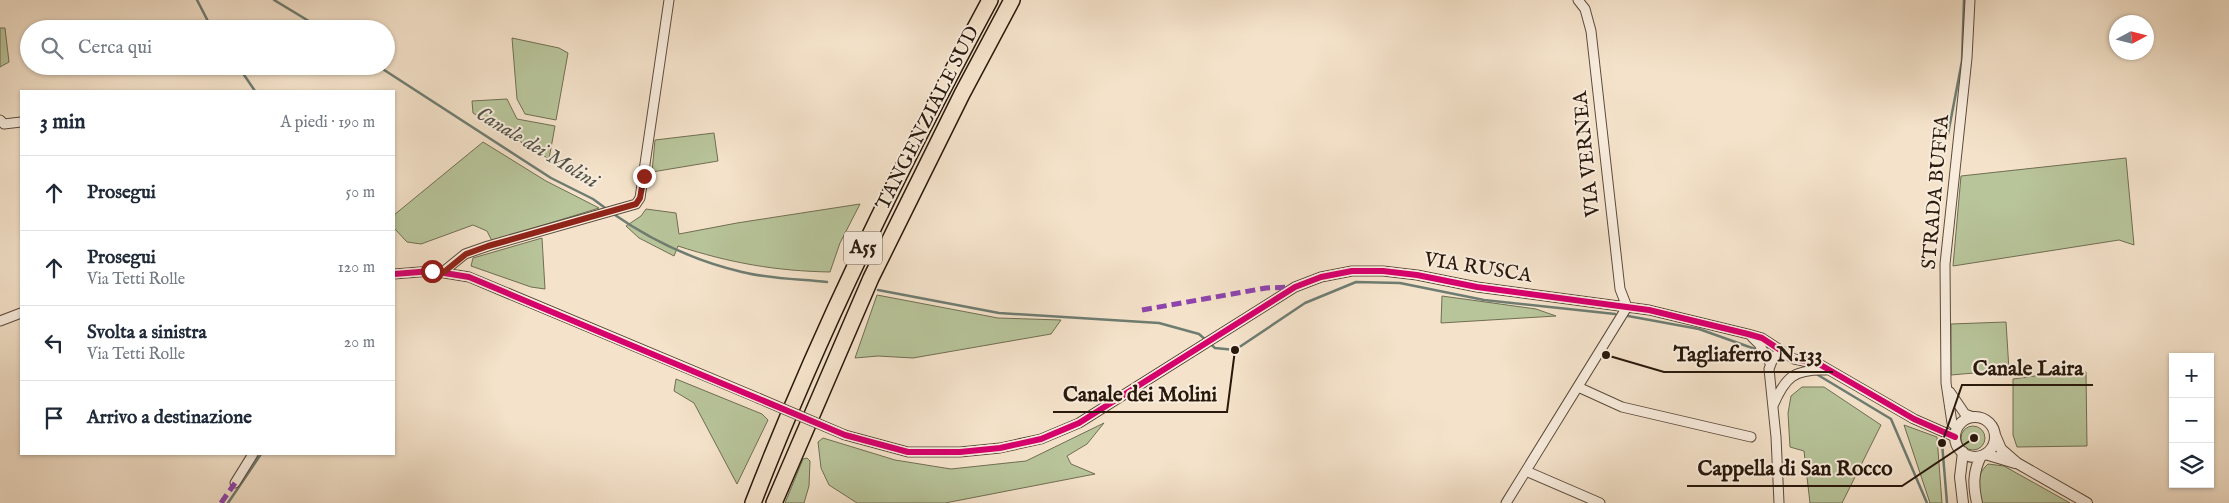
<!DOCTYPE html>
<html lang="it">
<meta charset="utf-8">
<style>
body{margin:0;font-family:"IM FELL English",serif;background:#f2f2f3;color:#1f2937}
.controls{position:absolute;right:15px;bottom:15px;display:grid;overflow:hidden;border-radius:0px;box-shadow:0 1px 4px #0004}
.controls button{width:45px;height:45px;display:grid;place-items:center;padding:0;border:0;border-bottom:1px solid #e0e1e3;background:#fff;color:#1f2937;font:25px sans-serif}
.compass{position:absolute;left:2109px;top:15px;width:45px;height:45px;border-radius:50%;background:#fff;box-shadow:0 1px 4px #0004;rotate:83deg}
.stop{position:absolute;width:15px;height:15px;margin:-11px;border:4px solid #8f2418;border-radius:50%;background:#fff}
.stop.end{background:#8f2418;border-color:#fff;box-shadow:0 1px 5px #0008}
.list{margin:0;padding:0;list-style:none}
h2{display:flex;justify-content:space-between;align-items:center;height:65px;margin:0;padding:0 20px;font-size:21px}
h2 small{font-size:16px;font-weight:400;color:#747a83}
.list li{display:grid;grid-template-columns:32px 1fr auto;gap:15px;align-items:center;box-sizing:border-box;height:75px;padding:0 20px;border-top:1px solid #e0e1e3}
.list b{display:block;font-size:19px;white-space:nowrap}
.list p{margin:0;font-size:16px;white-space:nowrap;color:#747a83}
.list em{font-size:16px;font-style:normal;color:#747a83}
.icon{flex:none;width:28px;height:28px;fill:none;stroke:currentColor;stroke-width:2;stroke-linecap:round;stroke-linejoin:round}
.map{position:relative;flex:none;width:2229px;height:503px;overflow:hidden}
.search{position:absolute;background:#fff;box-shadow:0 1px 4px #0004;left:20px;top:20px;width:375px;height:55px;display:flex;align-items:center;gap:12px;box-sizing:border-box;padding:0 18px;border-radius:28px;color:#747a83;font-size:19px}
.panel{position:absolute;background:#fff;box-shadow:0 1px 4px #0004;left:20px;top:90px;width:375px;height:365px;border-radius:0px}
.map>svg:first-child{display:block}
.green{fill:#b8c49a;stroke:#706e53}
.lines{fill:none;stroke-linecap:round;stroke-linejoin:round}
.stream{stroke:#6e7c71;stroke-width:2.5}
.minor-casing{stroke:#5c4b3c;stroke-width:11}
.tertiary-casing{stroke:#5c4b3c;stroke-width:12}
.motorway-casing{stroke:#29190c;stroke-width:18}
.minor{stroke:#f8ecdd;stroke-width:9}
.tertiary{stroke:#f8ecdd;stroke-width:10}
.motorway{stroke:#f4e2ca;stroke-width:15}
.minor-bridge-casing{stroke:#5c4b3c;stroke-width:11;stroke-linecap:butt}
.minor-bridge{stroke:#f8ecdd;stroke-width:9}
.quiet{stroke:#8e44ad;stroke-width:5;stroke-dasharray:10 5;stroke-linecap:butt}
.cycleway-casing{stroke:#f8ecdd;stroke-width:9}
.cycleway{stroke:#d6006c;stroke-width:6}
.route{stroke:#8f2418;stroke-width:6}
.labels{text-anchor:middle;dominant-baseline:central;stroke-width:4;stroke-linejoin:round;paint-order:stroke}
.shield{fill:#f8ecdd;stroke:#67584b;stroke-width:1}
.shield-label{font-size:19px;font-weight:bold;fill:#29190c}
.street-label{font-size:20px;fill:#29190c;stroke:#f8ecdd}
.water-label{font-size:21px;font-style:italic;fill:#515347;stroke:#f8ecdd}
.leader{fill:none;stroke:#29190c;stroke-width:2}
.callout-dot{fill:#29190c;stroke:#f8ecdd;stroke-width:2}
.callout-label{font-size:21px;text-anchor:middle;font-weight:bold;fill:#29190c;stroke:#f8ecdd;stroke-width:4;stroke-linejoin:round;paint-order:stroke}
</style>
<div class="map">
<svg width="2229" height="503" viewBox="0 0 2229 503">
<rect width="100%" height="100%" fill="#f4e2ca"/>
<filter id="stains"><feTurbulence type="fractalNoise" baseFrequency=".004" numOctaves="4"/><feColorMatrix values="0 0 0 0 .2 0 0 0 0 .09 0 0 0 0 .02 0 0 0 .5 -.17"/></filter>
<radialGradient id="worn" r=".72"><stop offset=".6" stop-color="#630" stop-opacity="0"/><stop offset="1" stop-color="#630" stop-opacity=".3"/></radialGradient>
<path class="green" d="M 0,28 L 5,28 L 9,62 L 0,67 Z
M 512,38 L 559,48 L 568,53 L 556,120 L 525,114 L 517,99 Z
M 507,99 L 517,119 L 555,126 L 549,159 L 473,113 L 472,101 Z
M 714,133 L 718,161 L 652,172 L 655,140 Z
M 483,142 L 546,181 L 599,208 L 492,241 L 487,231 L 473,225 L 421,244 L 407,242 L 394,228 L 394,215 Z
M 2126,158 L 2134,245 L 2119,240 L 1953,266 L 1961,176 Z
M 860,204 L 840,243 L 830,272 C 776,271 730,263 678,246 L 674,256 L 639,238 L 626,226 L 641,216 L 646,209 L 676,213 L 679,234 L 737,223 Z
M 542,238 L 545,289 L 531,287 L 471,266 L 473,258 Z
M 877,295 L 998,318 L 1061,320 L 1051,334 L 913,358 L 878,356 L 855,358 Z
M 1442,296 L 1536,309 L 1556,316 L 1441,323 Z
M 2006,322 L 2009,370 L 1951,375 L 1951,324 Z
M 2064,372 L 2086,372 L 2087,446 L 2017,447 L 2013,435 L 2013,379 Z
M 676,379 L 762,414 L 768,420 L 737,484 L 694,403 L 674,391 Z
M 1802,387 L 1824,387 L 1881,425 L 1842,503 L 1810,503 L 1804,451 L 1790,447 L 1788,413 L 1791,396 Z
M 1104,423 L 1087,444 L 1067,456 L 1071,464 L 1095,474 L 945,503 L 857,503 L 829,485 L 821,468 L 818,442 L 823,438 L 895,460 L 951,469 L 1026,461 Z
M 1904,425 L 1937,437 L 1942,503 L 1930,503 Z
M1961 438a12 12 0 1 1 24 0a12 12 0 1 1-24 0Z
M 807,458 L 810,461 L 809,486 L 804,503 L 785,503 L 803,459 Z
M 1988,464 L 2004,466 L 2070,503 L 1980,503 C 1977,487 1975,476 1988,464 Z"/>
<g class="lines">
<path class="stream" d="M 197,0 L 212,29
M 274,0 L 322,29
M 238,66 L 255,91
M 378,66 L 551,178 L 593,199 L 608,210
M 1948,134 L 1962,61 L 1964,0
M 612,213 C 652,241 695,261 742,272 C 769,279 799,279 827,282
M 878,290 L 999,313 L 1159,323 L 1199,334 L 1215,348 L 1235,350 L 1305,303 L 1356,282 L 1400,283 L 1484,300 L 1615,314
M 1628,316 L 1699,329 L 1755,349
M 1818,375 L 1891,419 L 1927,503
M 1942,443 L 1947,503
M 228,503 L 261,454"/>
<g class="minor-casing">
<path id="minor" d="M 1578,0 L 1585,9 L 1591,31 L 1620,289 L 1627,307
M 0,120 L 4,124 L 21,122
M 444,271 L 465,254 L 488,246 L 636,204 L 640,198 L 669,0
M 394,274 L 432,271 L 469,277 L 758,398
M 0,321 L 21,313
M 1752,337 L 1759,344 L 1770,363
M 1578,387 L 1622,407 L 1751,437
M 1950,392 L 1965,414 L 1973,417
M 1773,406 C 1785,377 1794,369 1826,370
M 1957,427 L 1952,423 L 1946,383 L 1945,264 L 1967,58 L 1970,0
M 845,435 L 908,452 L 960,452 L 1000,448 L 1041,439 L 1079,423 L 1295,287 L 1321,277 L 1352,271 L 1383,271 L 1417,275 L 1477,287 L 1649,310 L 1748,334 L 1762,338 L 1794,359 L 1819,364 L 1914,419 L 1955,437
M 1526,471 L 1600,503
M 235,483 L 253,454
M 1506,503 L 1627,307
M 1779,503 L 1776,437 L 1769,369 L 1774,356 L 1783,353"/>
</g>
<g class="tertiary-casing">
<path id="tertiary" d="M1955 437a20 20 0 1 1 40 0a20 20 0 1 1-40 0Z
M 1995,435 L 2001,449 L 2017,463 L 2087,503
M 1963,452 L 1960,477 L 1963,503
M 1985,454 L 2015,463
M 1977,503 C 1973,485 1973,472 1981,456"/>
</g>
<g class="motorway-casing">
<path id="motorway" d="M 753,503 C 820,330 902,164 990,0
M 774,503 L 871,278 L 962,94 L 1012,0"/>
</g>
<use href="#minor" class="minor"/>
<use href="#tertiary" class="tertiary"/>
<use href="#motorway" class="motorway"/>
<g class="minor-bridge-casing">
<path id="minor-bridge" d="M 758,398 L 845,435"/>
</g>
<use href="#minor-bridge" class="minor-bridge"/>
<path class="quiet" d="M 1142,310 L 1266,288 L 1292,287
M 221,503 L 235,483"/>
<g class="cycleway-casing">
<path id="cycleway" d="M 394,274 L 432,271 L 469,277 L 845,435 L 908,452 L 960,452 L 1000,448 L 1041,439 L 1079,423 L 1295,287 L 1321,277 L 1352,271 L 1383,271 L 1417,275 L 1477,287 L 1649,310 L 1748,334 L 1762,338 L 1794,359 L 1819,364 L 1914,419 L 1955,437"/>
</g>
<use href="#cycleway" class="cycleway"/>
</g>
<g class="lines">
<path class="route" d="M 432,271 L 444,272 L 466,254 L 488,246 L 636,204 L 640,198 L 644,176"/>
</g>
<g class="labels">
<rect class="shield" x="844" y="231.5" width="38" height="33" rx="4"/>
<g class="shield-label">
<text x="863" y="248">A55</text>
</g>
<g class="street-label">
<text transform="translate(928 118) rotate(-63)">TANGENZIALE SUD</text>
<text transform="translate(1587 154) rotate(-96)">VIA VERNEA</text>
<text transform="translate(1936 192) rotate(-85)">STRADA BUFFA</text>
<text transform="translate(1478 268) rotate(9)">VIA RUSCA</text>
</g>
<g class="water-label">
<text transform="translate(537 148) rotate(31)">Canale dei Molini</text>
</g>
</g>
<path class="leader" d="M1606 355L1664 372H1833M1942 443L1962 385H2093M1235 350L1227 412H1053M1974 438L1902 486H1687"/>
<g class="callout-dot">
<circle cx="1606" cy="355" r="5"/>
<circle cx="1942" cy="443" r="5"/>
<circle cx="1235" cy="350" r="5"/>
<circle cx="1974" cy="438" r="5"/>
</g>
<g class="callout-label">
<text x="1748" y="361">Tagliaferro N.133</text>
<text x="2028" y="375">Canale Laira</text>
<text x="1140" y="401">Canale dei Molini</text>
<text x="1795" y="475">Cappella di San Rocco</text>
</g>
<rect width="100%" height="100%" filter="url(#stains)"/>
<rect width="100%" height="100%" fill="url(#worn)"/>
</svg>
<div class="controls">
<button>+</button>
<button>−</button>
<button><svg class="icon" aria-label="layers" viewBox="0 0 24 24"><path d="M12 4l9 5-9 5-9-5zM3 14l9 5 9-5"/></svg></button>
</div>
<svg class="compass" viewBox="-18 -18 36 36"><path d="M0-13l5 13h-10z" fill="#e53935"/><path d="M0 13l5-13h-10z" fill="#747a83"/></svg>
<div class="stop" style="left:432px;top:271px"></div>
<div class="stop end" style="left:644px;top:176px"></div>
<div class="search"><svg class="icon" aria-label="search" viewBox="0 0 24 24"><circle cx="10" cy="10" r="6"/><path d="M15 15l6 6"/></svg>Cerca qui</div>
<section class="panel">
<h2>3 min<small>A piedi · 190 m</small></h2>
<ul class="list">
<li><svg class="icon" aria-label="ahead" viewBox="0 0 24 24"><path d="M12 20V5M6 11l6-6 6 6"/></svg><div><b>Prosegui</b></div><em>50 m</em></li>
<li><svg class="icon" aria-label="ahead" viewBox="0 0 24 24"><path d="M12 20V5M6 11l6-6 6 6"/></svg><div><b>Prosegui</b><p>Via Tetti Rolle</p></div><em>120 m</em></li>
<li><svg class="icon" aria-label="left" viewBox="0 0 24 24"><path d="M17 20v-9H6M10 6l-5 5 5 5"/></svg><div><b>Svolta a sinistra</b><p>Via Tetti Rolle</p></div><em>20 m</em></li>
<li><svg class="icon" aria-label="arrive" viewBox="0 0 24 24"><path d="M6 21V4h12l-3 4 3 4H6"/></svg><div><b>Arrivo a destinazione</b></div></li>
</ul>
</section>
</div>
